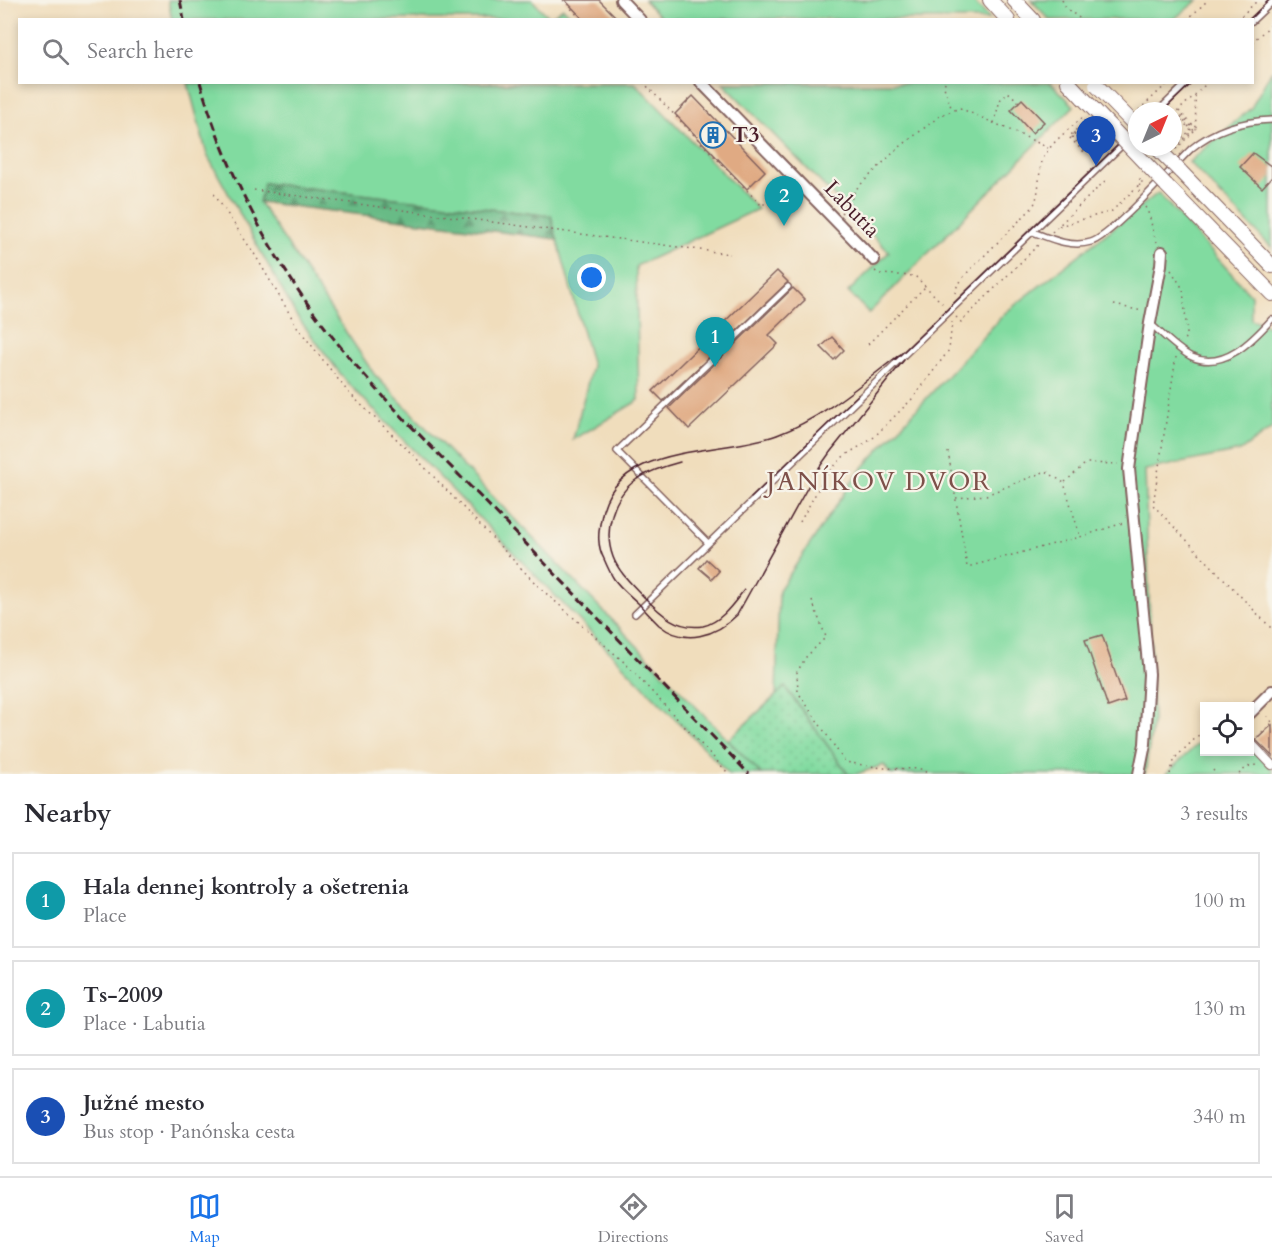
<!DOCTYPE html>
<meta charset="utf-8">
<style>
body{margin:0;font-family:Cardo,serif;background:#f7f7f7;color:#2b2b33}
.controls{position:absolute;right:18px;bottom:18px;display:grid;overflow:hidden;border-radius:0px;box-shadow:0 3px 9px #0003}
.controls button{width:54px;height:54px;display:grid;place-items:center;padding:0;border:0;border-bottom:2px solid #e1e1e2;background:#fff;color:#2b2b33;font:30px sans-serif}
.compass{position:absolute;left:1128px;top:102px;width:54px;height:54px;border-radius:50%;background:#fff;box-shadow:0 3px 9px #0003;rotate:43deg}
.you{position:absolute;left:592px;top:278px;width:21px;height:21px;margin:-15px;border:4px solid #fff;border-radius:50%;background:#1a73e8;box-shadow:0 0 0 9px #1a73e833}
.badge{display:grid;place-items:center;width:39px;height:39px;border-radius:50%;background:#1a73e8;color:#fff;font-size:20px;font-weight:700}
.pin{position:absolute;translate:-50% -50px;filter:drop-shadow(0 2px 3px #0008)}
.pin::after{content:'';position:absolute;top:32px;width:21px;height:18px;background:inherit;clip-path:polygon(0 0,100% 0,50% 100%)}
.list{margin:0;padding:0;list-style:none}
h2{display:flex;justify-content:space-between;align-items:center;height:78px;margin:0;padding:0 24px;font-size:26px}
h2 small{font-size:20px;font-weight:400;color:#7c7c81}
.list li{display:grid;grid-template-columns:39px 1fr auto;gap:18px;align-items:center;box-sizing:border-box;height:96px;margin:0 12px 12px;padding:0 12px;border:2px solid #e1e1e2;border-radius:0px}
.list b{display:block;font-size:22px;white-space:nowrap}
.list p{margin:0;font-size:20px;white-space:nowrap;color:#7c7c81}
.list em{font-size:20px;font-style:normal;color:#7c7c81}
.icon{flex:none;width:33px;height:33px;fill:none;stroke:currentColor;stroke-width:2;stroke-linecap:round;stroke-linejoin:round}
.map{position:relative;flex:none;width:1272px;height:774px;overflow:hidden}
.search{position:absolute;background:#fff;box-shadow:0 3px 9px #0003;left:18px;right:18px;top:18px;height:66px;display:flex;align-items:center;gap:15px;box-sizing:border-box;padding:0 21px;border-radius:0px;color:#7c7c81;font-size:22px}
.sheet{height:402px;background:#fff}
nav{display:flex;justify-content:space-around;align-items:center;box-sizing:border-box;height:84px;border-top:2px solid #e1e1e2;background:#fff;font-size:16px;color:#7c7c81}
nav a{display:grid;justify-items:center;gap:3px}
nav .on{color:#1a73e8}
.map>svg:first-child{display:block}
.green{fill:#81dba0;stroke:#667d66;stroke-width:1.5}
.forest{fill:url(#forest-firs);stroke:#596d58;stroke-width:1.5}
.garden{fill:url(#garden-dots);stroke:#667d66;stroke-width:1.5}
.building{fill:#e0aa83}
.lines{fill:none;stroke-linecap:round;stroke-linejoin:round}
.service-casing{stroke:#84625e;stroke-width:8}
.pedestrian-casing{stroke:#84625e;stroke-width:10}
.minor-casing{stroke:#84625e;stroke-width:14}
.secondary-casing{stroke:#84625e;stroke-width:16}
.path{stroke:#84625e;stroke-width:1.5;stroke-dasharray:1.5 4.5;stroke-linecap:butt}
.service{stroke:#fff;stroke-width:5}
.pedestrian{stroke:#fff;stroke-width:8}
.minor{stroke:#fff;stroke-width:10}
.secondary{stroke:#fff;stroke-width:14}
.tram{stroke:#4a1f2b;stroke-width:1.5}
.rail{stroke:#4a1f2b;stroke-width:3;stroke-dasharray:9 4.5;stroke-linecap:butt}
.secondary-bridge-casing{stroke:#84625e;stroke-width:16;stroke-linecap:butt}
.path-bridge{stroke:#84625e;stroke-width:1.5;stroke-dasharray:1.5 4.5;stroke-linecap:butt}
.secondary-bridge{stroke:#fff;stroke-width:14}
.labels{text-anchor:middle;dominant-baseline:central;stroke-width:4.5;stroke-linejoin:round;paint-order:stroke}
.poi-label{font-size:22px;font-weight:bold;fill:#4a1f2b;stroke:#f7f3e8;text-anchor:start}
.street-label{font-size:22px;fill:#4a1f2b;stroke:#f7f3e8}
.quarter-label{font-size:26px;letter-spacing:1.5px;fill:#7e504a;stroke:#f7f3e8}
</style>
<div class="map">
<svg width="1272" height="774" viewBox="0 0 1272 774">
<defs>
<pattern id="forest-firs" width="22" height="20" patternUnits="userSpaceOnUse" patternTransform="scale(1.5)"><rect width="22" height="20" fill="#68bb86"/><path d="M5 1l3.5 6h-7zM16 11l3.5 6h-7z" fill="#58976e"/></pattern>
<pattern id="garden-dots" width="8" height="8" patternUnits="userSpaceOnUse" patternTransform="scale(1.5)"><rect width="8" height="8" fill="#81dba0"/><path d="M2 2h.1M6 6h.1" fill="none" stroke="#71bc8a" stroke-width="1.8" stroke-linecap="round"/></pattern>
</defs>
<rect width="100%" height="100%" fill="#f7f3e8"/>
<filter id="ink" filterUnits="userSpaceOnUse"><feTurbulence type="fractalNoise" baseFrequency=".0167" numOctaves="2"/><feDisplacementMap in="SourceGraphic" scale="12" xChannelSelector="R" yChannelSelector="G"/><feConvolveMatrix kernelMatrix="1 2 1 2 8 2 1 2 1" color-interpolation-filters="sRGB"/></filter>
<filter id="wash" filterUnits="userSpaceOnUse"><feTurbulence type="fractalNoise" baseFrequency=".008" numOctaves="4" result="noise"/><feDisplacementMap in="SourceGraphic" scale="24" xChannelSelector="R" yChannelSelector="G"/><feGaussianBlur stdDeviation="1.35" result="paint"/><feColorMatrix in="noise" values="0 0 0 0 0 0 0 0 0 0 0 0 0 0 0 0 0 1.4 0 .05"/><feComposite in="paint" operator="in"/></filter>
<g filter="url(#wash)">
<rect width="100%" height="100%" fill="#f0ddbc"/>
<path class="green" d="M 168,0 L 532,0 L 550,18 L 563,8 L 574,19 L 172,20 Z
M 644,0 L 972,0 L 990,19 L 662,19 Z
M 1031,0 L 1198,0 L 1174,19 L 1050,20 Z
M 1272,70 L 1272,248 L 1189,162 L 1251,108 Z
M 188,83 L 635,83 L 758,209 L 636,266 L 639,400 L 573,440 L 592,366 L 551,216 L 265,183 L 259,202 L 374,374 L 761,774 L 729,774 L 345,380 L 296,315 L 207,155 Z
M 723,83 L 1051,83 L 1074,106 L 869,313 L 848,292 L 889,252 Z
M 1158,193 L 1251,295 L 1251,319 L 1272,327 L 1272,428 L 1240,451 L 1145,470 L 1153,720 L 1145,774 L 890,774 L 884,765 L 856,774 L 848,774 L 786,688 L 776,697 L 779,590 L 858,473 L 1005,313 Z
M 1204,738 L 1204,752 L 1250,752 L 1250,746 L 1272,769 L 1272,774 L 1166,774 Z"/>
<path class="forest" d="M 264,183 L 551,216 L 557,239 L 259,202 Z"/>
<path class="garden" d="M 785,687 L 848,774 L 761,774 L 728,740 Z"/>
<g id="blocks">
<path class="building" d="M 565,0 L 599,0 L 619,20 L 584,20 Z
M 693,96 L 765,171 L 747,189 L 675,114 Z
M 1022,99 L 1044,122 L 1032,133 L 1011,110 Z
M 1253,153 L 1272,167 L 1272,177 L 1262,188 L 1240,167 Z
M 777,271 L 788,282 L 663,401 L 653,391 Z
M 793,288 L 805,300 L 769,335 L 778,344 L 689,429 L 669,408 Z
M 832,337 L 844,350 L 834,360 L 821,347 Z
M 706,559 L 719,571 L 712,579 L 699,568 Z
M 1102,635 L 1125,701 L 1108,707 L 1085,640 Z
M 1272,725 L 1272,756 L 1256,740 Z"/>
</g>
</g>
<g filter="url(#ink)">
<use href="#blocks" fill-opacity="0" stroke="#84625e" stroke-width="1.5"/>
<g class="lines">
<g class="service-casing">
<path id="service" d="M 1252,21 L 1272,2
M 1158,111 L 1188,82
M 1033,232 C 1051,239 1071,248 1091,242 C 1112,236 1172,167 1192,148 C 1215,129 1243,121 1272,120
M 1151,324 C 1162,334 1179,351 1192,357 C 1224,371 1253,340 1272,319
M 708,543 L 617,451 L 788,287
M 635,614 L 1137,131"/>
</g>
<g class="pedestrian-casing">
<path id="pedestrian" d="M 1250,742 L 1272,765"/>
</g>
<g class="minor-casing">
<path id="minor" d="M 621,0 L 640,20
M 701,82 L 874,260
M 1250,713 L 1272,691
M 1139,774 L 1145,744 L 1149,674 L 1129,469 L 1150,323 L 1161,265 L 1162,252"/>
</g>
<g class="secondary-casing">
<path id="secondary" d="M 990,0 L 1008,20
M 1014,0 L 1033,20
M 1068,82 L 1083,98
M 1180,171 L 1272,266
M 1166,185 L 1272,294"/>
</g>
<path class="path" d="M 563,0 L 582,20
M 1062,0 L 1067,9 L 1082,20
M 1187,20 L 1208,0
M 1237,20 L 1258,0
M 1252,42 L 1272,24
M 643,82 L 762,206 L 771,197
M 945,82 L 944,87 L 952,110
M 1139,110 L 1169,82
M 1179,111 L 1196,129
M 1173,116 L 1208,82
M 1180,117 L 1192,130
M 1173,122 L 1180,115 L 1194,129 L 1179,144 L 1173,138
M 994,123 L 1000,100 L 1008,92 L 1019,102
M 1085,124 L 1098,137 L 1085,150 L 1071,136 L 1085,122 L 1100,137 L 1084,152 L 1069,137 L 1085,121 L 1101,136
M 1173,126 L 1180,119 L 1191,130 L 1183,137 L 1173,126
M 1173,135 L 1179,141
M 1088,137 L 1080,129 L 1074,135 L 1085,147 L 1095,137
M 1176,149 L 1196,129 L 1195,95
M 254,190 L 730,254
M 1139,192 L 1140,178
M 214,194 L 255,255 L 298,328 L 348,392 L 412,454 L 540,588 L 625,663 L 729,774
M 1145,207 C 1152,217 1151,231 1157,242
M 841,213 L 849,205 L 855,190 L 896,150 L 941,115 L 960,108 C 990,122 1019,133 1048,148
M 1059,226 L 1112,211 L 1145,179
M 1052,232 L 1106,180
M 1171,270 L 1183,289 L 1187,334 L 1183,342
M 875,271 L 880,274 L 915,276 L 944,305
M 955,293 L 956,288 L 965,275 L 1033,207 C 1040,193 1038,180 1041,165 C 1046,145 1069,130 1084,116
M 1114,305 L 1142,311
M 956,317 L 961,322 L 1040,243
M 868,344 L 925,287
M 1176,357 L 1153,505 L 1272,629
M 948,452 L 967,567 L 1080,537 L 1123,523
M 1065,482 L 1086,463 L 1118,464
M 956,498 L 986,495 L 1046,471 L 1064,483 L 1080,536
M 800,522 L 826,475 L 844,456 L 872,439 L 914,397 L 949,350 L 952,322
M 812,601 L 826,637 L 806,657 L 797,672 L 798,692 L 845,762 L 882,768 L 922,769 L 928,774
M 1267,716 L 1272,722
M 1257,737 L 1272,723
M 1213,770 L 1216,774
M 1170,774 L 1175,758 L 1204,730
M 1239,774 C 1244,769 1251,763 1259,766"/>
<use href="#service" class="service"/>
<use href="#pedestrian" class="pedestrian"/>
<use href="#minor" class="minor"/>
<use href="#secondary" class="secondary"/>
<path class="tram" d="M 1249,20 L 1269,0
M 1163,111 L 1193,82
M 899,355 C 861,384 823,418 777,435 C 720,456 613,441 601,519 C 598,533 597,546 604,559 C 607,566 610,573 614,579 C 621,589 632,597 640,605 C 646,612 653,619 659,625 C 685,646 716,636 737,615 L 816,472 L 831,451 L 904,360
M 895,360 L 1137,127
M 680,462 C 665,466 650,471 637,479 C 613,496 603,530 613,557 C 619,573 633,585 644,597 C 661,614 677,630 703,626 C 721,622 733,604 744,590
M 751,498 L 858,395"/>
<path class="rail" d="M 180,0 L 184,20
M 200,82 C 228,178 276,268 339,345 C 390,408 450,465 506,523 C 587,607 668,690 749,774"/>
<g class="secondary-bridge-casing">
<path id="secondary-bridge" d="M 1096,85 L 1137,127
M 1083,98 L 1166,185
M 1156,147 L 1180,171"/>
</g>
<path class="path-bridge" d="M 1088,121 L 1083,126 L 1095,137
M 1173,131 L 1181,139 L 1175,144"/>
<use href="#secondary-bridge" class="secondary-bridge"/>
</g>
</g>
<defs>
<g id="building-ring" transform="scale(1.35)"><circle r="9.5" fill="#f7f3e8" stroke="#1f6fb2" stroke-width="1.5"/><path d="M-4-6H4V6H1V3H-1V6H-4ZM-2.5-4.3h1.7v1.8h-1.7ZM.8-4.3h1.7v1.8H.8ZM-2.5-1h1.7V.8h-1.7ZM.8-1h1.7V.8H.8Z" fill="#1f6fb2"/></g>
</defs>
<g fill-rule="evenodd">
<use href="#building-ring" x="713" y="135"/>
</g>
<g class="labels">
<g class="poi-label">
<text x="732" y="135">T3</text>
</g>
<g class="street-label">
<text transform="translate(852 209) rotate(46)">Labutia</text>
</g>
<g class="quarter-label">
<text x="879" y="481">JANÍKOV DVOR</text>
</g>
</g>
</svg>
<div class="controls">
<button><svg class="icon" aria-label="locate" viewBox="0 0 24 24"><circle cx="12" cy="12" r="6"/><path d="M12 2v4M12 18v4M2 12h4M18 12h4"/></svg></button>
</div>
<svg class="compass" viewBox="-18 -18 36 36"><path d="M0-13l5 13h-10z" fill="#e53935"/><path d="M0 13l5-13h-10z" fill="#7c7c81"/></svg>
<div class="you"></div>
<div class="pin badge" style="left:715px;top:367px;background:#0f9aa8">1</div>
<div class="pin badge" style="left:784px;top:226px;background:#0f9aa8">2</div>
<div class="pin badge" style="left:1096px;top:166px;background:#1a4fb4">3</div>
<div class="search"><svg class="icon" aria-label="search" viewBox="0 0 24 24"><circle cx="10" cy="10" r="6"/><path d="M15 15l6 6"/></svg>Search here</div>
</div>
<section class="sheet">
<h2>Nearby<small>3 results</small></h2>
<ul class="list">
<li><span class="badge" style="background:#0f9aa8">1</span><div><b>Hala dennej kontroly a ošetrenia</b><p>Place</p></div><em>100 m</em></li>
<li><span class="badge" style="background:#0f9aa8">2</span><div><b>Ts-2009</b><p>Place · Labutia</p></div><em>130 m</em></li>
<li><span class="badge" style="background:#1a4fb4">3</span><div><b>Južné mesto</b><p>Bus stop · Panónska cesta</p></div><em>340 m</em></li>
</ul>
</section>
<nav>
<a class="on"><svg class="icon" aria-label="map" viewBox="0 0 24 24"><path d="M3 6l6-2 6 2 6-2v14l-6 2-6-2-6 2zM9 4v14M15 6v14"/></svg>Map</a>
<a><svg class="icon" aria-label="directions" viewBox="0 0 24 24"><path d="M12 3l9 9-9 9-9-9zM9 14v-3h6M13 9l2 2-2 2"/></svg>Directions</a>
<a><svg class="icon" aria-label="saved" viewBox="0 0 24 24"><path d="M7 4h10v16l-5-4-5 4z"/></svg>Saved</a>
</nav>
